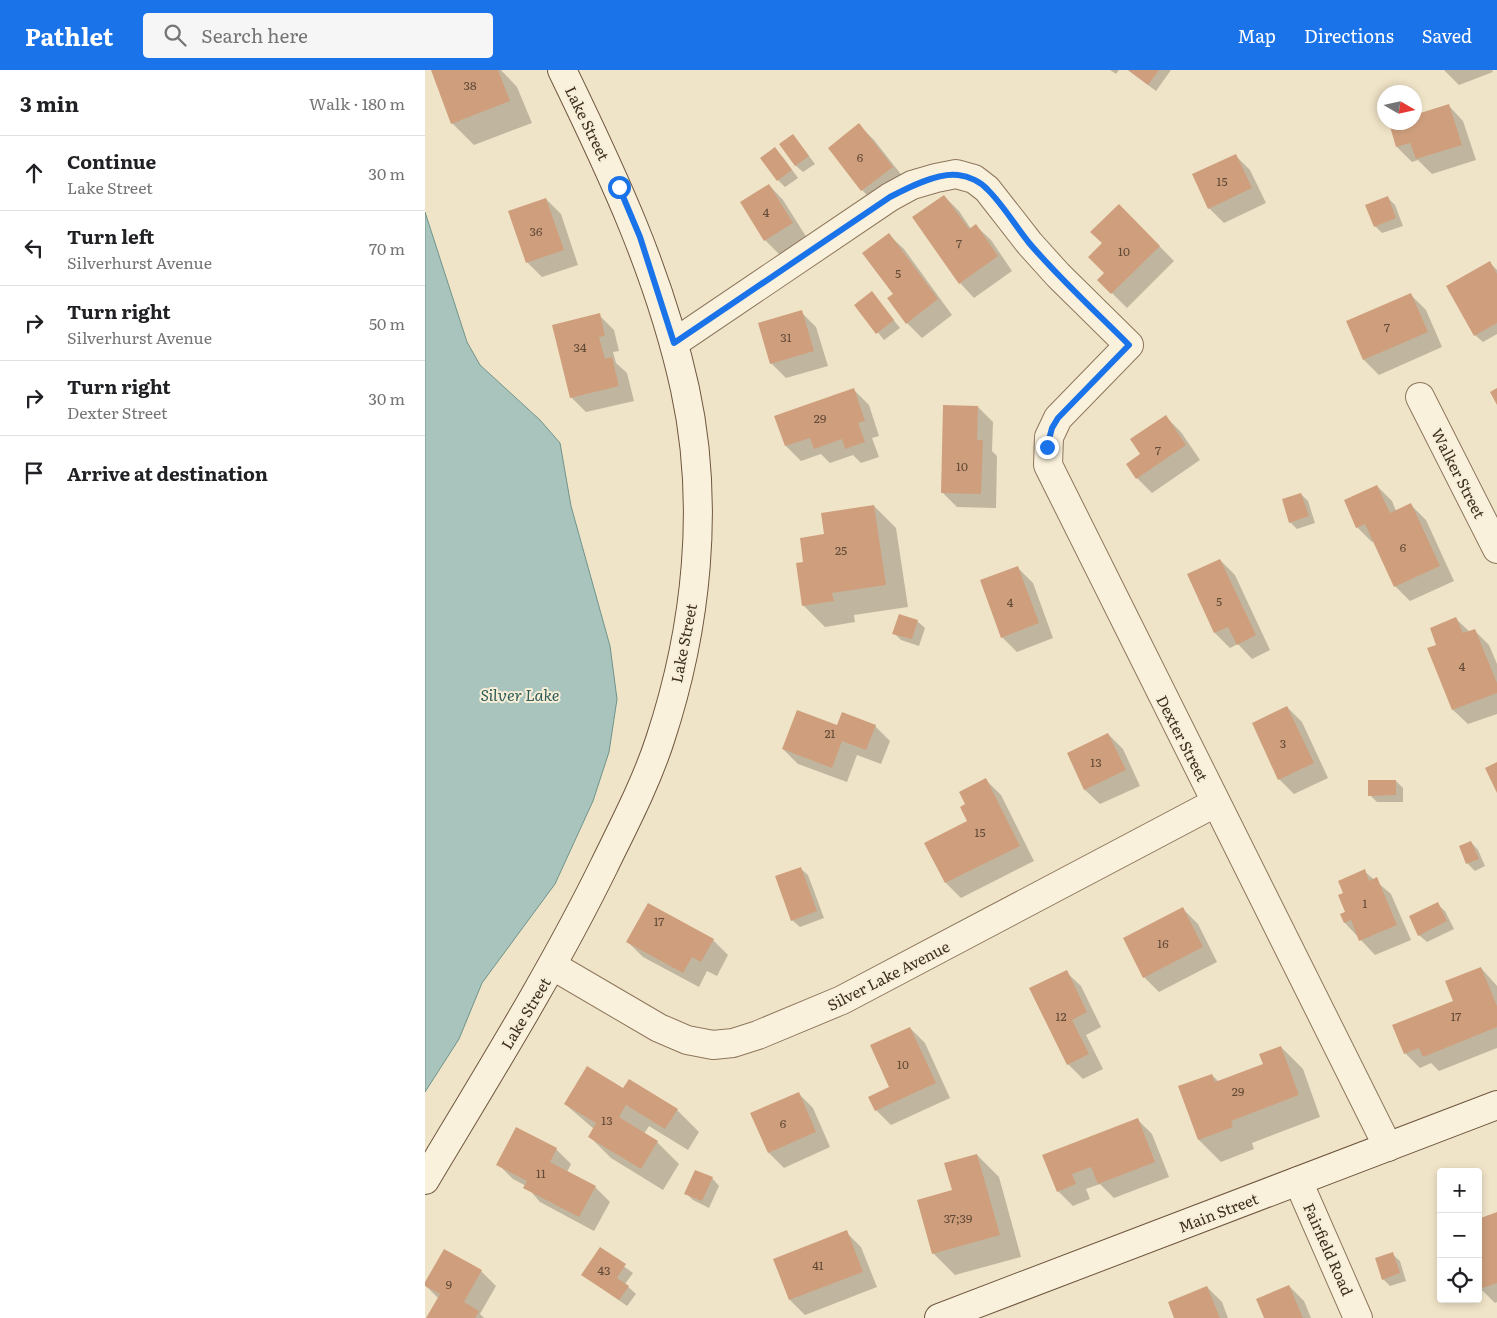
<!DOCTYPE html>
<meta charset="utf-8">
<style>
body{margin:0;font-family:Literata,serif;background:#f6f6f6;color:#202124}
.controls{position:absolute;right:15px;bottom:15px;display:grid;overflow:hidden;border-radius:5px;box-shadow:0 2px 8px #0003}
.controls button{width:45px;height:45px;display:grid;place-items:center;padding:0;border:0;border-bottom:1px solid #e0e0e0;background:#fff;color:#202124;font:25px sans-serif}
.compass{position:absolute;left:952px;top:15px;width:45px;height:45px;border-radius:50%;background:#fff;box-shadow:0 2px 8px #0003;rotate:99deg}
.stop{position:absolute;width:15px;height:15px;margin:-11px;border:4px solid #1a73e8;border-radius:50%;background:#fff}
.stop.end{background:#1a73e8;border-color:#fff;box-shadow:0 1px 5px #0008}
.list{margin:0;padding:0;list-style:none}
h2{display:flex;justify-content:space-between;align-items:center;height:65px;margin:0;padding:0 20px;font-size:21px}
h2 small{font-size:16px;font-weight:400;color:#757577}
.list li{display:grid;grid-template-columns:32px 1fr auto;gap:15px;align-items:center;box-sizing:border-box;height:75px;padding:0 20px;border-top:1px solid #e0e0e0}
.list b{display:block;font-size:19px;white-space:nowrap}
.list p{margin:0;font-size:16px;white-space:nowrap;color:#757577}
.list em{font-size:16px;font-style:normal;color:#757577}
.icon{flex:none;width:28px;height:28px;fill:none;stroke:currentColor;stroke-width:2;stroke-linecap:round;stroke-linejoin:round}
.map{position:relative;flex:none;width:1072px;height:1248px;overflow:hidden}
header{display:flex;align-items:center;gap:30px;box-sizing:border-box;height:70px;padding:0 25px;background:#1a73e8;color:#fff}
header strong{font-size:24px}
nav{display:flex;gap:28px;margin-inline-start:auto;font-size:18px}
.search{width:350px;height:45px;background:#f6f6f6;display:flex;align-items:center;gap:12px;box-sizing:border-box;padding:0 18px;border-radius:5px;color:#757577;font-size:19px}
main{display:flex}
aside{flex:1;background:#fff}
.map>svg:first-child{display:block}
.water{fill:#a9c4bc;stroke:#6f938a}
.shadow{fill:#0003}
.building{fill:#cf9f7d}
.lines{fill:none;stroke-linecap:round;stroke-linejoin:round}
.street-casing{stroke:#8d765c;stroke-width:30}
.secondary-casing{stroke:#6f573f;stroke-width:30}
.street{stroke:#faf1dc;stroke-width:28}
.secondary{stroke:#faf1dc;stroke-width:28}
.route{stroke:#1a73e8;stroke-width:6}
.labels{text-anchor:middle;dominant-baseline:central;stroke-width:4;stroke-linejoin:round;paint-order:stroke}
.number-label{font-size:12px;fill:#624a37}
.street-label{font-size:15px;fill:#3d2e20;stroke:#f7eed8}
.water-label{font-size:16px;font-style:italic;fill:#2f5d5a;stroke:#f7eed8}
</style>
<header>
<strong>Pathlet</strong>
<div class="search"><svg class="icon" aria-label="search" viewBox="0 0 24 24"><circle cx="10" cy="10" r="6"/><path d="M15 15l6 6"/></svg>Search here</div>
<nav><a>Map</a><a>Directions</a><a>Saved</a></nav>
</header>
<main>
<aside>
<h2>3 min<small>Walk · 180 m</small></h2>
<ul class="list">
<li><svg class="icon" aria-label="ahead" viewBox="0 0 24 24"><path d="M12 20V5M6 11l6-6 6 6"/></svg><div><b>Continue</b><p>Lake Street</p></div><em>30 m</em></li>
<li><svg class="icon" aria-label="left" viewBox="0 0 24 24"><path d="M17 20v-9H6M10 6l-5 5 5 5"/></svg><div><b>Turn left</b><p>Silverhurst Avenue</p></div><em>70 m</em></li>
<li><svg class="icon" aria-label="right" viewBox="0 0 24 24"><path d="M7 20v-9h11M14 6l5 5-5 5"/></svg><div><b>Turn right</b><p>Silverhurst Avenue</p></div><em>50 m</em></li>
<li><svg class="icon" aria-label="right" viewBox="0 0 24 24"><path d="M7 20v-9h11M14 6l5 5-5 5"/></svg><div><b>Turn right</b><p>Dexter Street</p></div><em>30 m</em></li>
<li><svg class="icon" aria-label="arrive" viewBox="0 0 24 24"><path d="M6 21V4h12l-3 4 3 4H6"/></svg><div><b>Arrive at destination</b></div></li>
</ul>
</aside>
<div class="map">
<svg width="1072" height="1248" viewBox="0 0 1072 1248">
<rect width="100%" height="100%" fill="#f0e4c8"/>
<path class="water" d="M 0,142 L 42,272 L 55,295 L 115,350 L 135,373 L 146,436 L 185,576 L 192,629 L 184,682 L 168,731 L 130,814 L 57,913 L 34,969 L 0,1022 Z"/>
<path class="shadow" d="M 7,0 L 76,0 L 92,17 L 107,53 L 49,75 L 27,53 Z
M 685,0 L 694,0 L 691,4 Z
M 703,0 L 746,0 L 731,21 Z
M 1019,0 L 1067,0 L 1068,2 L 1034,15 Z
M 1024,36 L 1038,51 L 1051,90 L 1007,104 L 993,90 L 987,92 L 972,77 L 966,54 L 989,52 Z
M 434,55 L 449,70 L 482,112 L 452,135 L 437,120 L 404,78 Z
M 368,65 L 390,94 L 378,102 L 370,95 Z
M 810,85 L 825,100 L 841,133 L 799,153 L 784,138 Z
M 357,86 L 373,108 L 360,117 L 353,110 Z
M 344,115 L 358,130 L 382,168 L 355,185 L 340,170 Z
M 519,126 L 534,141 L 546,159 L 551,156 L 566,170 L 587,201 L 549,228 L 535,213 Z
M 963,128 L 970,135 L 978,156 L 957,163 L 950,156 Z
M 121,129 L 136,144 L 153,195 L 117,207 L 102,192 Z
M 694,135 L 749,191 L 702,238 L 674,210 L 681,203 L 679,174 Z
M 464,165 L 479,179 L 527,245 L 497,268 L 482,253 L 469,224 Z
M 1065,193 L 1072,200 L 1072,264 L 1058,272 L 1050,265 Z
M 447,223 L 475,258 L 459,270 L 431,235 Z
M 986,225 L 1001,240 L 1017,277 L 954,305 L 939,290 L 923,252 Z
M 376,242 L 391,257 L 403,296 L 361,308 L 346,293 Z
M 174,245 L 189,260 L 194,281 L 188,282 L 191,293 L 202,303 L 209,331 L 161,342 L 146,327 Z
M 429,320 L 444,335 L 454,366 L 447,368 L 454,387 L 436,393 L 428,385 L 405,393 L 396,384 L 376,391 L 361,376 L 351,347 Z
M 553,337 L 568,352 L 567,381 L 572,386 L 571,438 L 532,437 L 517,422 Z
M 741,347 L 756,362 L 775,390 L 727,423 L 712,408 L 717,385 Z
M 952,416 L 967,431 L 971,441 L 986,435 L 1001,450 L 1029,511 L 985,531 L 970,516 L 949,471 L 947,472 L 932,457 Z
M 876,424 L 883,431 L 890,453 L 872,459 L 865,452 Z
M 449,436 L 471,458 L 483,537 L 429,545 L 430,552 L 400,557 L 378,535 L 380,493 L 400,465 Z
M 795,490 L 810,505 L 845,580 L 827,589 L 813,574 L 805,578 L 790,563 L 763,505 Z
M 593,498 L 608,513 L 628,568 L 592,582 L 577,567 Z
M 1031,549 L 1045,562 L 1049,560 L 1064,575 L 1072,594 L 1072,644 L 1043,654 L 1028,640 L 1004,579 L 1013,576 Z
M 492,551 L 500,558 L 494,576 L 476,570 L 469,563 Z
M 862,637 L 877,652 L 903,708 L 869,724 L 854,709 Z
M 450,656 L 465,671 L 456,694 L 432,685 L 422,712 L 373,694 L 358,679 L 412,657 Z
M 683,664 L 698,679 L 715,716 L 675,734 L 660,720 L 644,683 Z
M 561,710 L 576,725 L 609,791 L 536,828 L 521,813 L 544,752 L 542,735 Z
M 971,711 L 978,718 L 978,732 L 952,732 L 945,725 Z
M 1046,772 L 1053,780 L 1060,796 L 1050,801 L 1043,794 L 1035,777 Z
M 375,798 L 383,805 L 399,848 L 375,857 L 367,850 Z
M 939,801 L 966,824 L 986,870 L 950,885 L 920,853 L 916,845 L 922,842 L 920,823 Z
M 1012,834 L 1020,841 L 1029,859 L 1002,872 L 994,865 Z
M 758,839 L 773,854 L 792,892 L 734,922 L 719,907 Z
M 288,870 L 303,885 L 292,906 L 282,901 L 274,917 L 218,887 L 203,872 Z
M 1056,898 L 1072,916 L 1072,978 L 1014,1001 L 1006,993 L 995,998 L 980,983 L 1030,931 Z
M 641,902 L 656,916 L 676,957 L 661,965 L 678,999 L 658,1009 L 643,994 Z
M 485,958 L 500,973 L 525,1028 L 466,1055 L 451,1040 L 466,1017 Z
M 856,977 L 878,999 L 895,1047 L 827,1073 L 829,1079 L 796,1092 L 774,1070 L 787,1005 L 794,1012 L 839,995 Z
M 198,1020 L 252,1040 L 274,1062 L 263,1080 L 224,1056 L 219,1064 L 232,1072 L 254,1094 L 238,1120 L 186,1088 L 164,1066 L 169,1059 L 140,1034 Z
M 373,1023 L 388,1038 L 405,1077 L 359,1098 L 344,1083 L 327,1044 Z
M 712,1049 L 727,1064 L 744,1107 L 689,1128 L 675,1114 L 661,1119 L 665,1129 L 648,1136 L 633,1121 L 619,1086 Z
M 131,1079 L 146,1094 L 142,1102 L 170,1117 L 185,1132 L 169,1161 L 115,1132 L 101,1116 L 88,1109 L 73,1094 Z
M 552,1085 L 574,1107 L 596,1187 L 530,1205 L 508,1183 Z
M 287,1108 L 294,1116 L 284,1138 L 268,1130 L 261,1123 Z
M 1072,1144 L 1072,1232 L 1070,1233 L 1058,1221 L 1053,1223 L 1053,1165 L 1057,1163 L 1053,1150 Z
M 421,1162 L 436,1177 L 452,1217 L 380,1245 L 365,1230 Z
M 175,1179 L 208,1203 L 200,1214 L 211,1224 L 202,1236 L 158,1205 Z
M 967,1184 L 975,1191 L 981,1211 L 965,1216 L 958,1209 Z
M 56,1201 L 71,1216 L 55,1244 L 59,1248 L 2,1248 L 14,1229 L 0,1215 Z
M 864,1216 L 879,1231 L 886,1248 L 840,1248 L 832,1229 Z
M 782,1217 L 797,1232 L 803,1248 L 750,1248 L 744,1233 Z"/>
<path class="building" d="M 6,0 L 73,0 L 85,31 L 26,54 Z
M 703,0 L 734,0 L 723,15 Z
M 1024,34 L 1037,75 L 991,89 L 985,73 L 971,77 L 964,53 L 989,52 L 989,45 Z
M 434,53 L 468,97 L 436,121 L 403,78 Z
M 368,64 L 384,86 L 370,96 L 354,74 Z
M 350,77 L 367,100 L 352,111 L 335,88 Z
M 811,84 L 827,118 L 783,139 L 767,104 Z
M 344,114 L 368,153 L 339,171 L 315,132 Z
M 519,125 L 544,159 L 551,154 L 573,186 L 534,214 L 487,147 Z
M 963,126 L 971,148 L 949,157 L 940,135 Z
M 121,128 L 139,180 L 101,193 L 83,141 Z
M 694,134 L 735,176 L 686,224 L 672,210 L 679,203 L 663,187 L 677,173 L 665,162 Z
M 464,163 L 513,229 L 481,254 L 462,228 L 468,224 L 437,183 Z
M 1065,191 L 1072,204 L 1072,253 L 1049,266 L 1021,216 Z
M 447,221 L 469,250 L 451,264 L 429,235 Z
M 986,223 L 1003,262 L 938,290 L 921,251 Z
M 377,240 L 389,281 L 345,294 L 333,253 Z
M 175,243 L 180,266 L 174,267 L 180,289 L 187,287 L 194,316 L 145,328 L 127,255 Z
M 429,318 L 440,351 L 433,353 L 440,372 L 420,379 L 417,369 L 389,379 L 385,368 L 360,376 L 349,346 Z
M 1072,318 L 1072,335 L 1065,322 Z
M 518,335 L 553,336 L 552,370 L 558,370 L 556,424 L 516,423 Z
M 741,345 L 761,375 L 711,409 L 701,394 L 715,384 L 705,369 Z
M 952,415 L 965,443 L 986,433 L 1015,496 L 969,517 L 940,454 L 931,458 L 919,430 Z
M 876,423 L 884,446 L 864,453 L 857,429 Z
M 449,435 L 461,515 L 407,523 L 409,531 L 377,536 L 371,493 L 378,492 L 375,468 L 399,464 L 396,443 Z
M 795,489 L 831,565 L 812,575 L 803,557 L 789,563 L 762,504 Z
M 593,496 L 614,553 L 576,568 L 555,510 Z
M 474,544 L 493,550 L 487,569 L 467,564 Z
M 1031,547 L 1038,563 L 1050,559 L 1072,613 L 1072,623 L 1027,640 L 1002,578 L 1011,575 L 1005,558 Z
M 862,636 L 889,693 L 853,710 L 827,653 Z
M 372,640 L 412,655 L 417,642 L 451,655 L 441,680 L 417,671 L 407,698 L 357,679 Z
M 683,663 L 701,700 L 659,720 L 642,683 Z
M 1072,692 L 1072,723 L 1060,698 Z
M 561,708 L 595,776 L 520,813 L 499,773 L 542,751 L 535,737 L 540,734 L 534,722 Z
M 943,710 L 971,710 L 971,725 L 943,726 Z
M 1046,771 L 1054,789 L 1041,794 L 1034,776 Z
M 376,797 L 392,841 L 366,851 L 350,806 Z
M 940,799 L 944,811 L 952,807 L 972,855 L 934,871 L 926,850 L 919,853 L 915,844 L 920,842 L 913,825 L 918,823 L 913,811 Z
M 1013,832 L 1022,851 L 993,866 L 984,846 Z
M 223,833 L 289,869 L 276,892 L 267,887 L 258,903 L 201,872 Z
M 758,837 L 778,877 L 718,908 L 698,868 Z
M 1056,897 L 1072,936 L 1072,957 L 998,987 L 994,978 L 979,984 L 967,955 L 1028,931 L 1020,911 Z
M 642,900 L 662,942 L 647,950 L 664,984 L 642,995 L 604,918 Z
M 485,957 L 511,1013 L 450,1041 L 443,1027 L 464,1017 L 445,975 Z
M 856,976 L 874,1025 L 806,1051 L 808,1057 L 773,1070 L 753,1016 L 787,1004 L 790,1012 L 838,994 L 834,984 Z
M 162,996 L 198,1018 L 204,1009 L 253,1039 L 240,1059 L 201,1035 L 194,1047 L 233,1071 L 216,1099 L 163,1067 L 171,1053 L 139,1034 Z
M 374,1022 L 391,1062 L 343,1083 L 325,1043 Z
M 713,1048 L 730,1092 L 673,1114 L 666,1097 L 647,1104 L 651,1114 L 632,1122 L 617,1085 Z
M 91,1057 L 132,1078 L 125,1092 L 171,1116 L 154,1147 L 98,1118 L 102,1111 L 71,1095 Z
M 552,1084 L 575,1165 L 507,1184 L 492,1130 L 527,1120 L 519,1093 Z
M 270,1100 L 288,1107 L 277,1131 L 259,1124 Z
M 1072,1142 L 1072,1213 L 1054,1219 L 1053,1163 L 1055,1162 L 1053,1149 Z
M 422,1160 L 438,1202 L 364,1230 L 348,1189 Z
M 175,1177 L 201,1194 L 192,1208 L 204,1216 L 194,1230 L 156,1205 Z
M 19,1179 L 57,1200 L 39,1232 L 54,1241 L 50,1248 L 1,1248 L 15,1224 L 0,1216 L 0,1212 Z
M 968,1182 L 975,1203 L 957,1210 L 950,1188 Z
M 864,1215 L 878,1248 L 839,1248 L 831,1229 Z
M 782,1216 L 795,1248 L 749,1248 L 743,1232 Z"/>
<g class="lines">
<g class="street-casing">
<path id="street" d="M 249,273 L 465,127 L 487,115 L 511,108 L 531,104 L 549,109 L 562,119 L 605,174 L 633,205 L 704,275 L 633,348 L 624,367 L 623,395 L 963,1077
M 995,327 L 1072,479
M 128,896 L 234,958 L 262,970 L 288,975 L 308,973 L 333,965 L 417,930 L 790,733
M 873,1111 L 933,1248"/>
</g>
<g class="secondary-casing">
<path id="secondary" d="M 0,1110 C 62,1006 126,904 179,796 C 199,755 221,713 235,670 C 272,558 285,434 260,319 C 235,205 188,105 137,0
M 514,1248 L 1072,1035"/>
</g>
<use href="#street" class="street"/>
<use href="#secondary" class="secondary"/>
</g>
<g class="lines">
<path class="route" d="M 194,117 L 215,167 L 249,273 L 465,127 C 482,118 513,102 533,105 C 544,106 556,112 563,120 C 579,136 591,157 605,174 C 636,210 671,242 704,275 L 633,348 L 627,358 L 622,377"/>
</g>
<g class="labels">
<g class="number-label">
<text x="45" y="15">38</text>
<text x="435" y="87">6</text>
<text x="797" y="111">15</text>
<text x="341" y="142">4</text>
<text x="111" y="161">36</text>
<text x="534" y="173">7</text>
<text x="699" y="181">10</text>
<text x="473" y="203">5</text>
<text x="962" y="257">7</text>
<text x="361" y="267">31</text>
<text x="155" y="277">34</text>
<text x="395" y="348">29</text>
<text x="733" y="380">7</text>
<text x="537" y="396">10</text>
<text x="978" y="477">6</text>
<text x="416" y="480">25</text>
<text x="794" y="531">5</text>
<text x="585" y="532">4</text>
<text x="1037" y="596">4</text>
<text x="405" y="663">21</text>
<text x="858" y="673">3</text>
<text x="671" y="692">13</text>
<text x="555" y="762">15</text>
<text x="940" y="833">1</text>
<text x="234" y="851">17</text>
<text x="738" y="873">16</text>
<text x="636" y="946">12</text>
<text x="1031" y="946">17</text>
<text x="478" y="994">10</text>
<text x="813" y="1021">29</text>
<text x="182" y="1050">13</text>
<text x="358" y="1053">6</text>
<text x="116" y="1103">11</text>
<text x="533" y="1148">37;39</text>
<text x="393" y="1195">41</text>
<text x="179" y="1200">43</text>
<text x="24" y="1214">9</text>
</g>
<g class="street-label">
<text transform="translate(163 53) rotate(64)">Lake Street</text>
<text transform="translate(1034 403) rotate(63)">Walker Street</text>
<text transform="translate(258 573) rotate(-79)">Lake Street</text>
<text transform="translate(758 668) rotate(63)">Dexter Street</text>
<text transform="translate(463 905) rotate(-27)">Silver Lake Avenue</text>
<text transform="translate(100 943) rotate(-59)">Lake Street</text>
<text transform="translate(793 1142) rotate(-21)">Main Street</text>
<text transform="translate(904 1179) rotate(66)">Fairfield Road</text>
</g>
<g class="water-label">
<text x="95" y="624">Silver Lake</text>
</g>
</g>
</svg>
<div class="controls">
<button>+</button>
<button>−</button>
<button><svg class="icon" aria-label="locate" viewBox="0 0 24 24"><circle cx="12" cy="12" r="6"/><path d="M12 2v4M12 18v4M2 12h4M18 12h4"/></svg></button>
</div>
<svg class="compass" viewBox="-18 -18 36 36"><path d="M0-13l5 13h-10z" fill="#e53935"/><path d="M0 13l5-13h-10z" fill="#757577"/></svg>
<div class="stop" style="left:194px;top:117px"></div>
<div class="stop end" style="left:622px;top:377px"></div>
</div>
</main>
